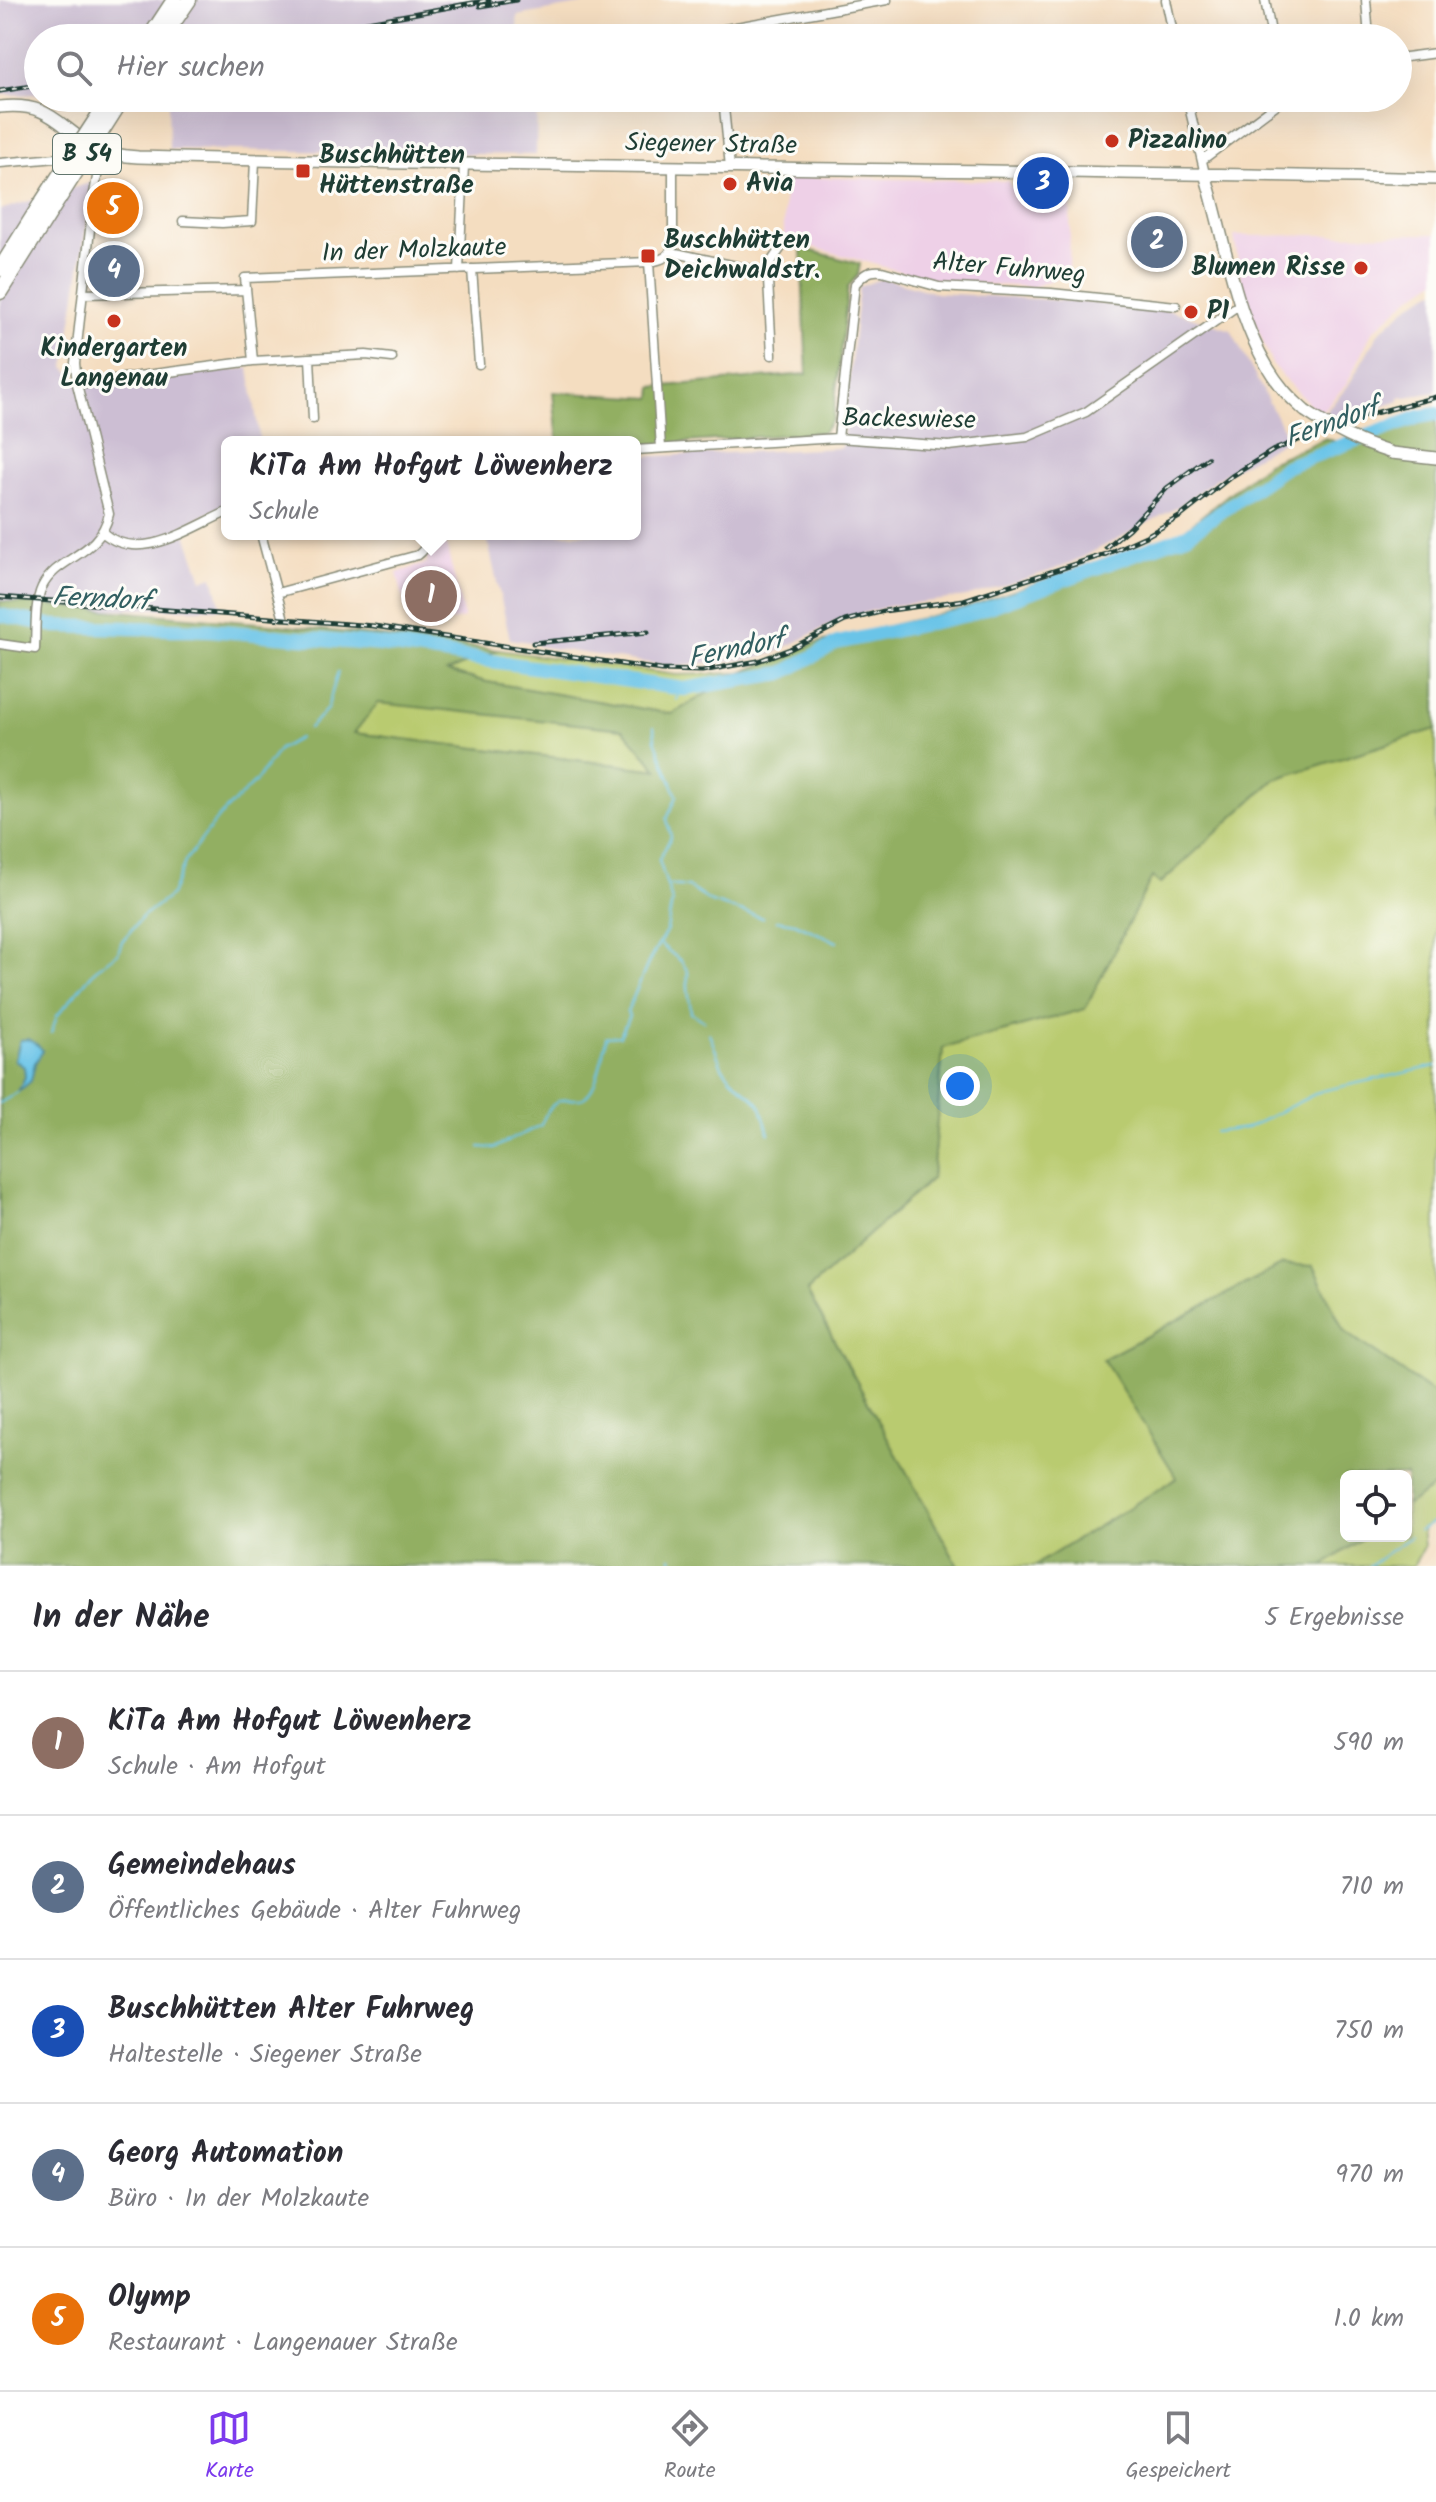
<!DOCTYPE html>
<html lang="de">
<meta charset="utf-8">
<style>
body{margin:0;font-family:Kalam,sans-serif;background:#f2f2f3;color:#2b2b33}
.controls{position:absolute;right:24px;bottom:24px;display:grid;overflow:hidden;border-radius:12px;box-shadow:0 8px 32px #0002}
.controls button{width:72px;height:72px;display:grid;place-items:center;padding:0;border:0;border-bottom:2px solid #e1e1e2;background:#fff;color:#2b2b33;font:40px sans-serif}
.you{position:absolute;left:960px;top:1086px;width:28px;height:28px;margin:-20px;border:6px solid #fff;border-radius:50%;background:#1a73e8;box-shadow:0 0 0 12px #1a73e833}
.badge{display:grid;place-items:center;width:52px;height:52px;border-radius:50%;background:#7c3aed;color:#fff;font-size:26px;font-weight:700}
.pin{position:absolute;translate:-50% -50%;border:4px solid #fff;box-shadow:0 2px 8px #0006}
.popup{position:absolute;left:221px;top:436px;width:420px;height:104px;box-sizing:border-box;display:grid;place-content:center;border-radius:12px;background:#fff;filter:drop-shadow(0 2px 6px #0005);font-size:26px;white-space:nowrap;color:#7c7c81}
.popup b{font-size:30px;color:#2b2b33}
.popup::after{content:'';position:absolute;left:50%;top:100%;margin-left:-16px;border:16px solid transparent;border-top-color:#fff}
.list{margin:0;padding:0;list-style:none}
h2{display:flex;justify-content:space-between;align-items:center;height:104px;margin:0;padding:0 32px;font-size:34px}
h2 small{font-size:26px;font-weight:400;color:#7c7c81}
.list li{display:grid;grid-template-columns:52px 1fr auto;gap:24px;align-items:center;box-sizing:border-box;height:144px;padding:0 32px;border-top:2px solid #e1e1e2}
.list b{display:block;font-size:30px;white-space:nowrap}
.list p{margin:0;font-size:26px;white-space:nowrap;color:#7c7c81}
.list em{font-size:26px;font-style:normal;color:#7c7c81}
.icon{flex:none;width:44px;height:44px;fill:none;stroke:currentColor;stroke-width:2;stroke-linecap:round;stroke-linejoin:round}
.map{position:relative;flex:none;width:1436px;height:1566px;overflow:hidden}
.search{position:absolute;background:#fff;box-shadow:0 8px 32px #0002;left:24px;right:24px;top:24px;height:88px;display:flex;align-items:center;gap:20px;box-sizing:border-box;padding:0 28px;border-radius:44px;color:#7c7c81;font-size:30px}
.sheet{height:824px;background:#fff}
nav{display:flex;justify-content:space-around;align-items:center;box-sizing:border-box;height:112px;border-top:2px solid #e1e1e2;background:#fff;font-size:22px;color:#7c7c81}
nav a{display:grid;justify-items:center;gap:4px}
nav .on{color:#7c3aed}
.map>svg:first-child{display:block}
.built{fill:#eed0e7}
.industrial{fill:#ccbed3}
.green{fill:#b9cb6f;stroke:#6c8452;stroke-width:2}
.forest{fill:#92af62;stroke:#58764b;stroke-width:2;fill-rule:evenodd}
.water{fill:#6bc4e8;stroke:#45808e;stroke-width:2}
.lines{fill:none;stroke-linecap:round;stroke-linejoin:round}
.stream{stroke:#6bc4e8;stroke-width:2}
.river{stroke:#6bc4e8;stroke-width:14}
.street-casing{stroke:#8a8d7a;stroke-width:11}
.secondary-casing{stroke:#8a8d7a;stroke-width:14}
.highway-casing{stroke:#8a8d7a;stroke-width:17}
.street{stroke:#fff;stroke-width:8}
.secondary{stroke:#fff;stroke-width:11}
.highway{stroke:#fff;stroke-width:14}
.rail-casing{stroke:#1f3d34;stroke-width:5}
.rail{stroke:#fdfcf7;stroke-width:2;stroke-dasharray:6;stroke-linecap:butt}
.secondary-bridge-casing{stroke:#8a8d7a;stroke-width:14;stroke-linecap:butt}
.highway-bridge-casing{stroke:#8a8d7a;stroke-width:17;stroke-linecap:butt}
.secondary-bridge{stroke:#fff;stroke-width:11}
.highway-bridge{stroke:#fff;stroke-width:14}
.poi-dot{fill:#c8321e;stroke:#fdfcf7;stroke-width:3}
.labels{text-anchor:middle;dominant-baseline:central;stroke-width:6;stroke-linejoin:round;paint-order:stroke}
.shield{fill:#fdfcf7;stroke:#62766e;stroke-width:2}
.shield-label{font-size:24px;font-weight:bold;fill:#1f3d34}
.poi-label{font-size:26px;font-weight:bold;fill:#1f3d34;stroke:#fdfcf7;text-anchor:start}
.street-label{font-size:26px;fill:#1f3d34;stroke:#fdfcf7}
.water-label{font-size:28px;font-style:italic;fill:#325f61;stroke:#fdfcf7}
</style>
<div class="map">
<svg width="1436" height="1566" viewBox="0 0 1436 1566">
<rect width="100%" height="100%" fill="#fdfcf7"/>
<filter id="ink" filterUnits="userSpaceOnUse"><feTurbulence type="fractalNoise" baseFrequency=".0125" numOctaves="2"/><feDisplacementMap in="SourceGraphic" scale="16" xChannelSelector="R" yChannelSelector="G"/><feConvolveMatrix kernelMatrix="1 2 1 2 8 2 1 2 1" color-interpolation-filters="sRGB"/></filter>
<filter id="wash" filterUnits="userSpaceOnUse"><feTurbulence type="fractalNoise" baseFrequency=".006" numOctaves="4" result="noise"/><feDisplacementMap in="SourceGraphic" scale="32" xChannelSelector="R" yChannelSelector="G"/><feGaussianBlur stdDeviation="1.8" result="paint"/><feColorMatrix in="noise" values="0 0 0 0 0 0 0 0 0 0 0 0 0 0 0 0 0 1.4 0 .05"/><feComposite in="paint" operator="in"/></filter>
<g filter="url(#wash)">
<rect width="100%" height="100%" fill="#f4ddc0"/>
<path class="built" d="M 784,177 L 1009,181 L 1010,187 L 1071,187 L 1069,273 L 1033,287 L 939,282 L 801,244 L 784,238 Z
M 1436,234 L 1436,280 L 1408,299 L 1372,332 L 1347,384 L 1319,414 L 1273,366 L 1243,293 L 1234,236 Z
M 444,536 L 464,618 L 419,628 L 410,627 L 397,573 L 428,563 L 426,556 L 430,551 L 431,540 Z"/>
<path class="industrial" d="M 0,0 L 608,0 L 517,16 L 518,38 L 38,38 L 38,94 L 0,95 Z
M 168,98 L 555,98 L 556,100 L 537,104 L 536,155 L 169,149 Z
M 93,182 L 65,367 L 82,385 L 249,368 L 260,442 L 227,442 L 227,505 L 183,525 L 202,580 L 213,576 L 221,609 L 75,609 L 0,601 L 0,210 Z
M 883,278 L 936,293 L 1070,301 L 1169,310 L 1231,330 L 1288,439 L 1217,478 L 1176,508 L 1081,558 L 1053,570 L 966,597 L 890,606 L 841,619 L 775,653 L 758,658 L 669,666 L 537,646 L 537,643 L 510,639 L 486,534 L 635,534 L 635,457 L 842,448 L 859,287 Z
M 1436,290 L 1436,392 L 1400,398 L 1400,401 L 1332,422 L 1322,416 L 1348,386 L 1379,332 L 1410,305 Z"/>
<path class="green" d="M 498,650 L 676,675 L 741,673 L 672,714 L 487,682 L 446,672 Z
M 378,702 L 624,729 L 659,770 L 353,733 Z
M 1436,727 L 1436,1395 L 1344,1331 L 1313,1266 L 1177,1478 L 1034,1566 L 958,1566 L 807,1291 L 932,1178 L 943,1048 L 1085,1009 L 1152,876 L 1161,883 L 1275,779 Z
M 1436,1485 L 1436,1521 L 1422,1529 L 1424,1546 L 1413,1566 L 1323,1566 L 1365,1536 L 1406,1536 L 1406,1506 Z"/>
<path class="forest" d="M 801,248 L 860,264 L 858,275 L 848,287 L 833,419 L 823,432 L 635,446 L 635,442 L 558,442 L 553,392 L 652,398 L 653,387 L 807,374 Z
M 1436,420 L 1436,729 L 1275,779 L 1160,884 L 1152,877 L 1085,1009 L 943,1048 L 932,1178 L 807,1291 L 958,1566 L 0,1566 L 0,601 L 270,624 L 498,650 L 447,672 L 487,682 L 672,714 L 741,673 L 812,644 L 965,608 L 1182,532 L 1267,463 L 1326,438 L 1348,447 L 1423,422 ZM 378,703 L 623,729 L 658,770 L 354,733 Z
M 1283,1264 L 1313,1266 L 1344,1331 L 1436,1395 L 1436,1485 L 1406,1506 L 1406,1476 L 1346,1476 L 1346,1536 L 1365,1536 L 1323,1566 L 1034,1566 L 1177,1478 L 1103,1359 Z"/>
<path class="water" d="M 28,1039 L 39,1046 L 43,1051 L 35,1063 L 31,1081 L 18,1092 L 25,1077 L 24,1067 L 15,1060 L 20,1040 Z"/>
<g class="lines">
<path class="stream" d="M 341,648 L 342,641
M 676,700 L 680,689
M 309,728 L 327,709 L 338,672
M 669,885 L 688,887 L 711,902 L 763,918
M 776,920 L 795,923 L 837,942
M 660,944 L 682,962 L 688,972 C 686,986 690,998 691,1013 L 704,1021
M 51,1033 L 57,1016 L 95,970 L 118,953 L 122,941 L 143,916 L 171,895 L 186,860 L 218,818 L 255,782 L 279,749 L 299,738
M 709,1033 L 722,1067 L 732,1079 L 760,1104 L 769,1134
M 0,1103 L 18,1092
M 1215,1132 L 1247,1128 L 1321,1091 L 1436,1066
M 480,1147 L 494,1148 L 541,1125 C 557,1082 577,1110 589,1093 C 599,1081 603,1052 606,1037 L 620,1036 L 629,1016 L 627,1012 L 649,961 L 667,930 L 672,901 L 659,860 L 671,837 L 667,819 L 677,796 L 655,740 L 654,727
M 1419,1531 L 1436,1521
M 671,1558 L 674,1566
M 1369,1566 L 1410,1537"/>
<path class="river" d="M 0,615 L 55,626 L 210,630 L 381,645 L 684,689 L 783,673 L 837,643 L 967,615 L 1187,535 L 1287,466 L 1419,417 L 1436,414"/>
</g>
</g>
<g filter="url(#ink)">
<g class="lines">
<g class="street-casing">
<path id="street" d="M 1166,0 L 1174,38
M 1265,0 L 1272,38
M 1366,0 L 1369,38
M 653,38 L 714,31 L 887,0
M 1398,58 L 1436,53
M 723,98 L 730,167
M 1187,98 L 1205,174
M 1202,160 L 1285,98
M 0,163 L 57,158
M 183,221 L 222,223 L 252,221 L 255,161
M 671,252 L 764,272 L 768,280 L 772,355
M 649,262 L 661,448
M 472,269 L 479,364
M 459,270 L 464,165
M 764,272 L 785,242
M 83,294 L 245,290
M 310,358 L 313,419
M 253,361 L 245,278 L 649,262 C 661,260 670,258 673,244 L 673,167
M 77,384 L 253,361 L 366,355 L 392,358
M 838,438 L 855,284 C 863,275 869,269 882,271 L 939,287 L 1051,293 L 1176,306
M 635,450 L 838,438 L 949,446 L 1027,437 L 1086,412 L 1240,304
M 102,532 C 139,565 190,528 227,512
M 261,534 L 283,616
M 277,593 L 418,555 C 426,549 427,544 424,534
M 0,644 L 35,649 C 36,630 34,604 42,587 C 58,555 99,557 109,514 L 77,384 L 75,363 L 94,194 L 100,160 L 105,151"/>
</g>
<g class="secondary-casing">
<path id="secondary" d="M 0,107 C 55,101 59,131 101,150 C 113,155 125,156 138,157 C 571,169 1003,168 1436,179
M 1205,174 C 1226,242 1237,334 1283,389 C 1289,397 1298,404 1305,411
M 1392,453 L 1436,458"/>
</g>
<g class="highway-casing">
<path id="highway" d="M 149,38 L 174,0
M 163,38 L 189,0
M 0,269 L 40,205
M 0,292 L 51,211"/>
</g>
<use href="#street" class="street"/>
<use href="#secondary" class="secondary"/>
<use href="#highway" class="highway"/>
<g class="rail-casing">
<path id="rail" d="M 480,6 L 516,0
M 279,38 L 489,0
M 0,91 L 38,85
M 1106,547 L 1129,528 L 1167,488 L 1208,458
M 0,597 L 374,626 L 661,670 L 702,671 L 758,661 L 790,649 L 845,621 L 884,611 L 964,600 L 1106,554 L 1148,535 L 1181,516 L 1232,476 L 1274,450 L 1348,420 L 1436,397
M 533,643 L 648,632"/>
</g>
<use href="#rail" class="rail"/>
<g class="secondary-bridge-casing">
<path id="secondary-bridge" d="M 1305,411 C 1333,430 1359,443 1392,453"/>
</g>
<g class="highway-bridge-casing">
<path id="highway-bridge" d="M 40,205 L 110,98
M 51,211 L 123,98"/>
</g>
<use href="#secondary-bridge" class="secondary-bridge"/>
<use href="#highway-bridge" class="highway-bridge"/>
</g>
</g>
<g class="poi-dot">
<circle cx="1112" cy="141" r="8"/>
<rect x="295" y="163" width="16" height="16" rx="4"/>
<circle cx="730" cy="184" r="8"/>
<rect x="640" y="248" width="16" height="16" rx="4"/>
<circle cx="1361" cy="268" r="8"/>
<circle cx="1191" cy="312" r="8"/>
<circle cx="114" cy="321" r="8"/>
</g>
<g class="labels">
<rect class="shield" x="53" y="134" width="68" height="40" rx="6"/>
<g class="shield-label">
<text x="87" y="154">B 54</text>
</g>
<g class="poi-label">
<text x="1128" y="141">Pizzalino</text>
<text x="319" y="156">Buschhütten<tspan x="319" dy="30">Hüttenstraße</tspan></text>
<text x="746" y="184">Avia</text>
<text x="664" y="241">Buschhütten<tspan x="664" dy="30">Deichwaldstr.</tspan></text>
<text x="1345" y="268" text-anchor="end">Blumen Risse</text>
<text x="1207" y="312">P1</text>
<text x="114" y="349" text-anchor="middle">Kindergarten<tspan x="114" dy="30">Langenau</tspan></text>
</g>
<g class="street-label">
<text transform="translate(711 145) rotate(1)">Siegener Straße</text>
<text transform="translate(414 251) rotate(-2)">In der Molzkaute</text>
<text transform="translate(1009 269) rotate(5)">Alter Fuhrweg</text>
<text transform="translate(909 420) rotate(1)">Backeswiese</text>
</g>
<g class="water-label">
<text transform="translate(1332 424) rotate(-20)">Ferndorf</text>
<text transform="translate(101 600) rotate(3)">Ferndorf</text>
<text transform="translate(736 650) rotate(-12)">Ferndorf</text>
</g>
</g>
</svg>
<div class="controls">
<button><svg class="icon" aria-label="locate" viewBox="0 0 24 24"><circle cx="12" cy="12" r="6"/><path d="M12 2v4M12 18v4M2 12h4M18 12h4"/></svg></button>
</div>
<div class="you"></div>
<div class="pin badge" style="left:431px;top:596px;background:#8d6e63">1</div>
<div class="popup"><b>KiTa Am Hofgut Löwenherz</b>Schule</div>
<div class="pin badge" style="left:1157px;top:242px;background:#5c6f8a">2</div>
<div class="pin badge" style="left:1043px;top:183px;background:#1a4fb4">3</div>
<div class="pin badge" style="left:114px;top:271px;background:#5c6f8a">4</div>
<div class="pin badge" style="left:113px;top:208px;background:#e8710a">5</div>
<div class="search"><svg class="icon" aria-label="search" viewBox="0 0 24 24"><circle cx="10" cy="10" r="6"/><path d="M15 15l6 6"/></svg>Hier suchen</div>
</div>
<section class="sheet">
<h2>In der Nähe<small>5 Ergebnisse</small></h2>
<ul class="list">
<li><span class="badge" style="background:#8d6e63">1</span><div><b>KiTa Am Hofgut Löwenherz</b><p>Schule · Am Hofgut</p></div><em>590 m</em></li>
<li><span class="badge" style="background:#5c6f8a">2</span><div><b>Gemeindehaus</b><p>Öffentliches Gebäude · Alter Fuhrweg</p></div><em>710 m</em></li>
<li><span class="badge" style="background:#1a4fb4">3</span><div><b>Buschhütten Alter Fuhrweg</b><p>Haltestelle · Siegener Straße</p></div><em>750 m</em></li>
<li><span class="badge" style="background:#5c6f8a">4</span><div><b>Georg Automation</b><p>Büro · In der Molzkaute</p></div><em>970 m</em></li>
<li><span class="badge" style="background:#e8710a">5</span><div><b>Olymp</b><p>Restaurant · Langenauer Straße</p></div><em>1.0 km</em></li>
</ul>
</section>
<nav>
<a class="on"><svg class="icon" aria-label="map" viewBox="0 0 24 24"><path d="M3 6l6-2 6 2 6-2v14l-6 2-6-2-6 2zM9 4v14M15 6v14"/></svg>Karte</a>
<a><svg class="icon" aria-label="directions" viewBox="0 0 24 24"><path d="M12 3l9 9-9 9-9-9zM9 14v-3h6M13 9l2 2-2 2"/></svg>Route</a>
<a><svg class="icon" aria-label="saved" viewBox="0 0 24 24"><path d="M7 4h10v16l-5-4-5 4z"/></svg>Gespeichert</a>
</nav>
